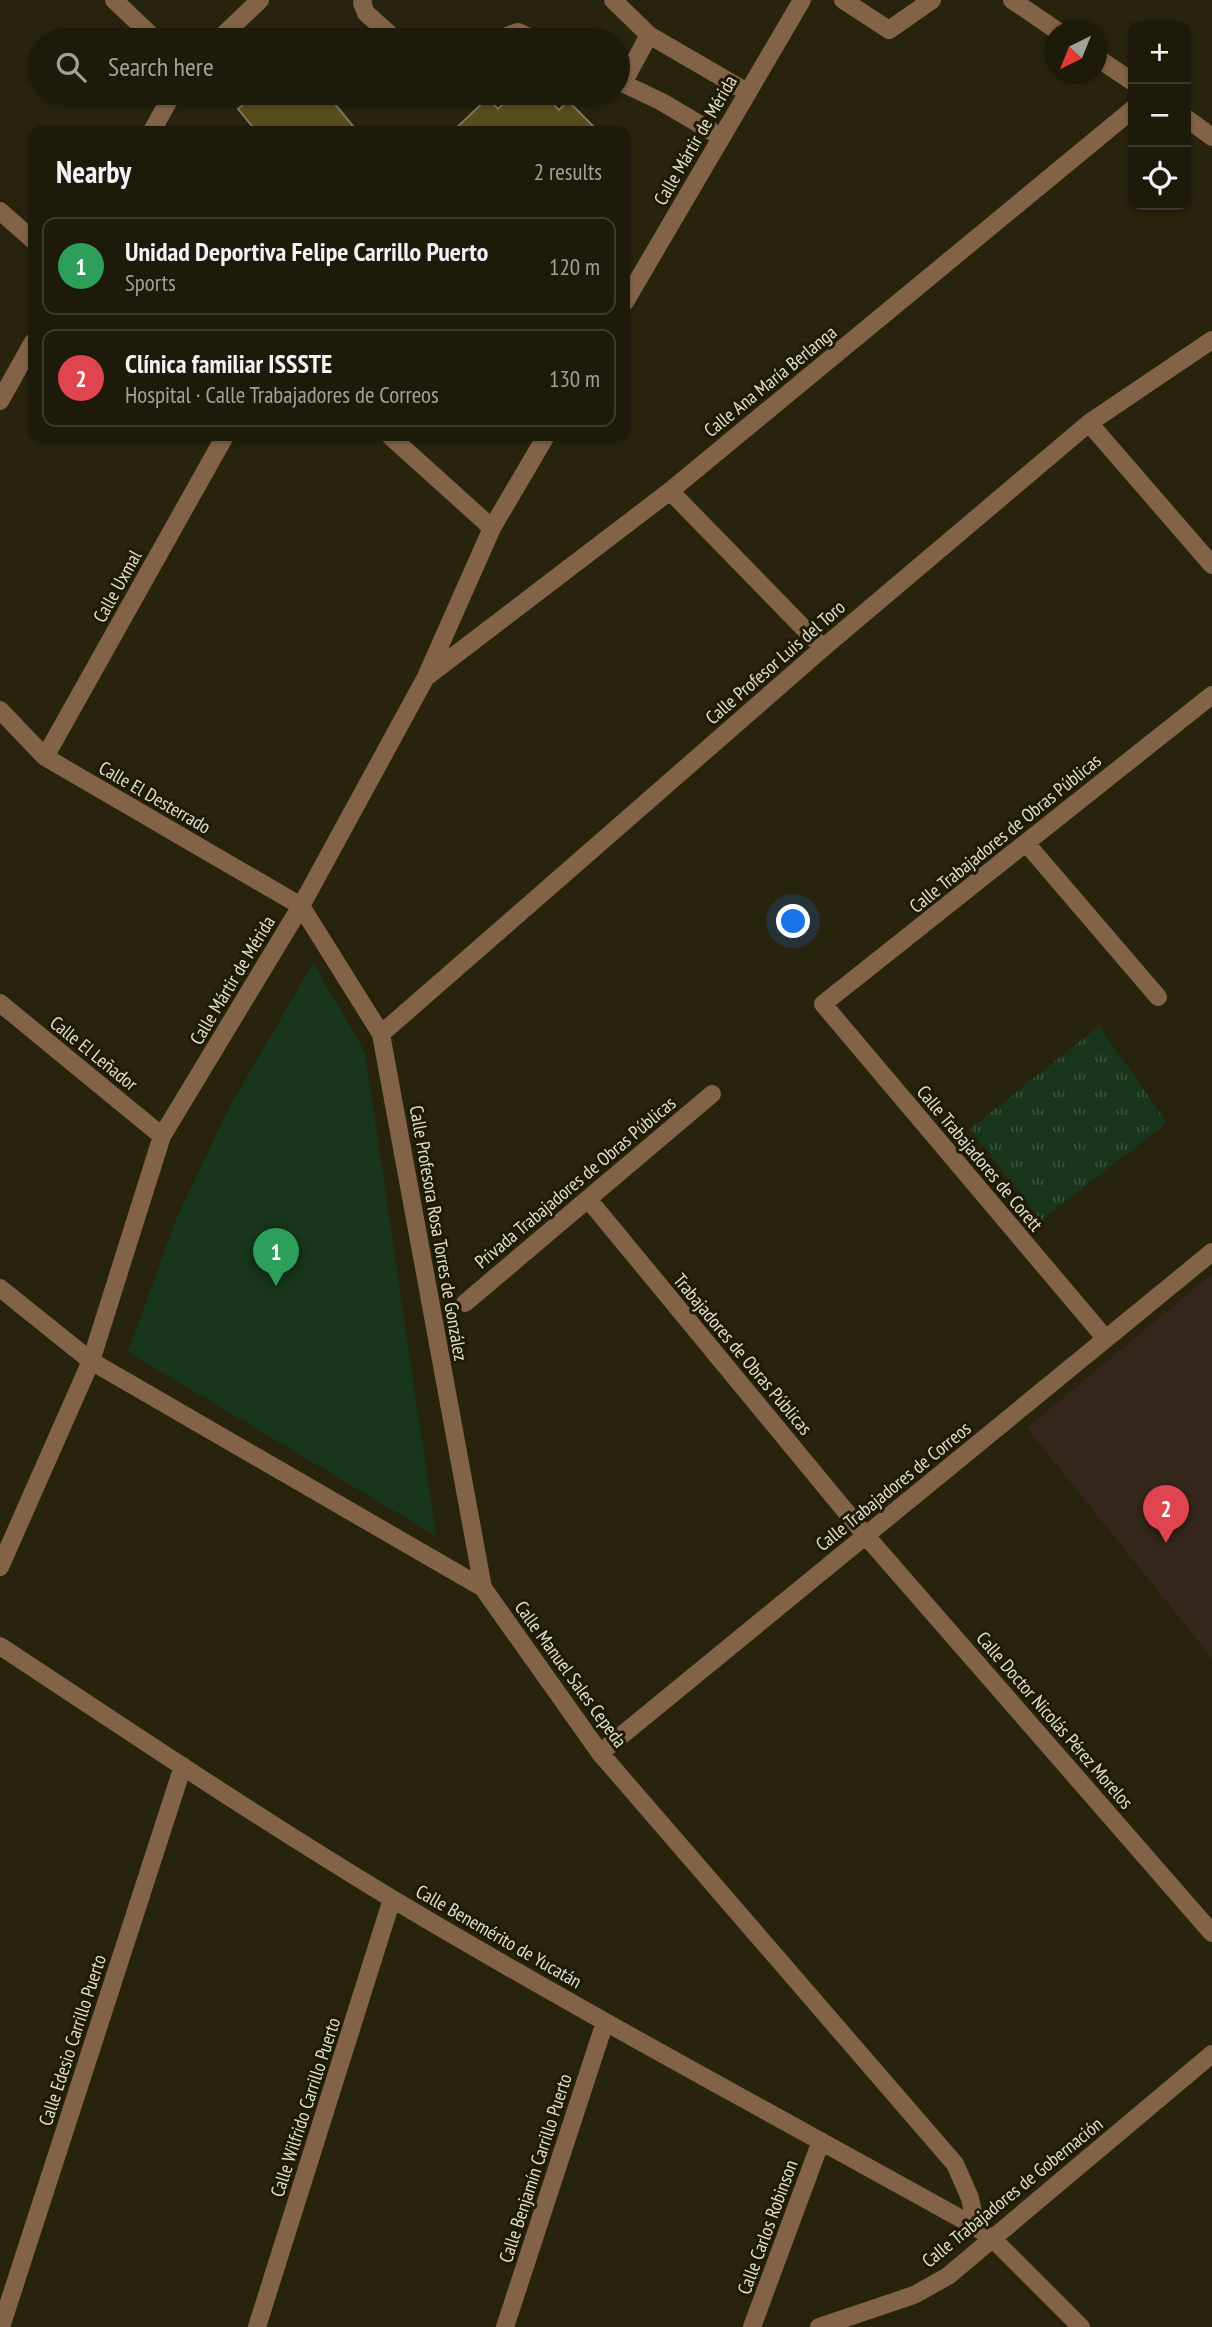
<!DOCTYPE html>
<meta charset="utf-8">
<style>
body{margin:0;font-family:"PT Sans Narrow",sans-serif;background:#262313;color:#f1f3f6}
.controls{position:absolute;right:21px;top:21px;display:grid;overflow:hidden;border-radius:14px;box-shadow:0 2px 5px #0004}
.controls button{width:63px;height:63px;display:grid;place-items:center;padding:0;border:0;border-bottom:2px solid #3c382b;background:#1e1a0a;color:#f1f3f6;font:35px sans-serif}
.compass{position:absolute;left:1044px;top:21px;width:63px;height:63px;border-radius:50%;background:#1e1a0a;box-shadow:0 2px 5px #0004;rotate:223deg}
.you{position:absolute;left:794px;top:922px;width:24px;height:24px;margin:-18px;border:5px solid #fff;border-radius:50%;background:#1a73e8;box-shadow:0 0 0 10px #1a73e833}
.badge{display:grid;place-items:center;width:46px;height:46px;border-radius:50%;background:#51ccd4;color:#fff;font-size:23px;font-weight:700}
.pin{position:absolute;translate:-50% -58px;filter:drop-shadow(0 2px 4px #0008)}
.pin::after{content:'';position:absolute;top:37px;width:24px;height:21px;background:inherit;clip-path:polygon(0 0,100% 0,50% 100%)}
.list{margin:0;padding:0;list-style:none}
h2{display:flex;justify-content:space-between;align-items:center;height:91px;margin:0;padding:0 28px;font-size:30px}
h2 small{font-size:23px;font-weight:400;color:#a1a19c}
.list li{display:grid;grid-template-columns:46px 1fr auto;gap:21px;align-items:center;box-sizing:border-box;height:98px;margin:0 14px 14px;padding:0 14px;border:2px solid #3c382b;border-radius:14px}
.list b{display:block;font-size:26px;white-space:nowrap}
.list p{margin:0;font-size:23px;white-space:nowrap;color:#a1a19c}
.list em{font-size:23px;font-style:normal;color:#a1a19c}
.icon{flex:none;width:38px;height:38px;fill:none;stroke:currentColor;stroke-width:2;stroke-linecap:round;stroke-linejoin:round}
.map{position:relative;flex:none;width:1212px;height:2327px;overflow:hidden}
.search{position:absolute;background:#1e1a0a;box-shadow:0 2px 5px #0004;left:28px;top:28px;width:602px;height:77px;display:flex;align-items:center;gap:18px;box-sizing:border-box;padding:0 24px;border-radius:38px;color:#a1a19c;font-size:26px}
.panel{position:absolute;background:#1e1a0a;box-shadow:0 2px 5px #0004;left:28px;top:126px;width:602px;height:315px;border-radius:14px}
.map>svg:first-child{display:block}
.medical{fill:#35271b}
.park{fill:url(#park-tufts)}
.pitch{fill:#18361b}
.building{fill:#574d1d;stroke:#7c775e;stroke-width:2}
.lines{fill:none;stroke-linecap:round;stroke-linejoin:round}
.minor{stroke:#826347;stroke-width:18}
.labels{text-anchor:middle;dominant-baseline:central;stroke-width:6;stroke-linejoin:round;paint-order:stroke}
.street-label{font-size:19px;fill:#e0ded0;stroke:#1e1a04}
</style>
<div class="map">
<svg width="1212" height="2327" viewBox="0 0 1212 2327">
<defs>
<pattern id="park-tufts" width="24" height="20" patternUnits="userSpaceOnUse" patternTransform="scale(1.75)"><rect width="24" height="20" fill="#18361b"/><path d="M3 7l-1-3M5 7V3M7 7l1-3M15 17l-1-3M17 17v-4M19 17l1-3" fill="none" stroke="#39533b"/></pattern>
</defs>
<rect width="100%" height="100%" fill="#28230d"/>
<path class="medical" d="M 1212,1274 L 1212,1658 L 1027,1428 Z"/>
<path class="park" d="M 1099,1026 L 1167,1123 L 1041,1220 L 970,1129 Z"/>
<path class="pitch" d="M 313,963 L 365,1052 L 436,1536 L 128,1352 L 176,1219 L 230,1106 Z"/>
<path class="building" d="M 257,93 L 326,93 L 357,131 L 256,131 L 238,109 Z
M 546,97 L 559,110 L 568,101 L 598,131 L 453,131 L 488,98 L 498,109 L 508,99 Z"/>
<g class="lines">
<path class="minor" d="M 114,0 L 156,40
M 363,0 L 362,3 L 366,13 L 396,40
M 613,0 L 649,35 L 747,92
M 843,0 L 889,30 L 932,0
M 1012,0 L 1059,32
M 218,40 L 260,0
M 496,40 L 518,32 L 535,40
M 1096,57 L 1133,82
M 618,81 L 662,102 L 721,137
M 623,83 L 649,35
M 1186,118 L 1212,137
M 152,131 L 173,93
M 0,211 L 33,240
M 625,302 L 802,0
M 0,401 L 33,342
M 1089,423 L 1212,565
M 390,436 L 492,528
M 670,491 L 823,648
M 429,675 L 670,491 L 1133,109
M 0,710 L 45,757 L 301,906 L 381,1034 L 483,1588
M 45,757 L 225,436
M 1026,843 L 1158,997
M 0,1003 L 162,1136
M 381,1034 L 823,648 L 1089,423 L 1212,340
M 588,1199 L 866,1536 L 1212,1933
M 0,1288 L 91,1361 L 483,1588 L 600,1753 L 955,2164 L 970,2198 L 976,2227
M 465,1303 L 712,1094
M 1106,1339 L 823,1004 L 1212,695
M 0,1567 L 91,1361 L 162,1136 L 301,906 L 426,677 L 492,528 L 546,436
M 0,1646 C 130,1732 260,1819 394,1900 C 585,2014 782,2119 976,2227 L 998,2244 L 1081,2327
M 600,1753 L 1212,1252
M 1,2327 L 183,1766
M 257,2327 L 392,1899
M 505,2327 L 605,2022
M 752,2327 L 821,2141
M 819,2327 L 914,2295 L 948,2276 L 1212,2054"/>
</g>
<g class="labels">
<g class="street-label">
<text transform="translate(695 140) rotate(-60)">Calle Mártir de Mérida</text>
<text transform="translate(770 381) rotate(-39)">Calle Ana María Berlanga</text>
<text transform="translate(117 586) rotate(-61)">Calle Uxmal</text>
<text transform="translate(775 662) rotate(-41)">Calle Profesor Luis del Toro</text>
<text transform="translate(155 797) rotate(30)">Calle El Desterrado</text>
<text transform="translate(1005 833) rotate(-39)">Calle Trabajadores de Obras Públicas</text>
<text transform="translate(232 980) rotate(-59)">Calle Mártir de Mérida</text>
<text transform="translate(94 1053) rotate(39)">Calle El Leñador</text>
<text transform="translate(980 1158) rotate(50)">Calle Trabajadores de Corett</text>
<text transform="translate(575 1182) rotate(-40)">Privada Trabajadores de Obras Públicas</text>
<text transform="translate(439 1233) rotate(80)">Calle Profesora Rosa Torres de González</text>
<text transform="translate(743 1354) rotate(50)">Trabajadores de Obras Públicas</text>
<text transform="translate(893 1486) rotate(-39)">Calle Trabajadores de Correos</text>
<text transform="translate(571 1674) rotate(54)">Calle Manuel Sales Cepeda</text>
<text transform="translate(1055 1720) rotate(49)">Calle Doctor Nicolás Pérez Morelos</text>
<text transform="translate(499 1936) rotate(30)">Calle Benemérito de Yucatán</text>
<text transform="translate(72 2040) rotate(-72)">Calle Edesio Carrillo Puerto</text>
<text transform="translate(305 2107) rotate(-72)">Calle Wilfrido Carrillo Puerto</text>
<text transform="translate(535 2168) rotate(-72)">Calle Benjamín Carrillo Puerto</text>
<text transform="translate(1012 2192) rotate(-39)">Calle Trabajadores de Gobernación</text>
<text transform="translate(767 2227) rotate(-70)">Calle Carlos Robinson</text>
</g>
</g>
</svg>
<div class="controls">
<button>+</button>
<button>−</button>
<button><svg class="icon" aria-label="locate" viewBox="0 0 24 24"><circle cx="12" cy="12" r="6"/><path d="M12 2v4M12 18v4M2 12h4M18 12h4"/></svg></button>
</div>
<svg class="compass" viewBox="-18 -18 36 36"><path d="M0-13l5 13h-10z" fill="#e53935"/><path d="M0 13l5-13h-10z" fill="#a1a19c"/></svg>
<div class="you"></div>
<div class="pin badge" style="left:276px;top:1286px;background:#2e9e5b">1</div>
<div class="pin badge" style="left:1166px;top:1543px;background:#e0444e">2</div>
<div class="search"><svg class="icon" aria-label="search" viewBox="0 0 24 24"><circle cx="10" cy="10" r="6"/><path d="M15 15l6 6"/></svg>Search here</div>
<section class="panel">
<h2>Nearby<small>2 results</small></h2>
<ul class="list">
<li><span class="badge" style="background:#2e9e5b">1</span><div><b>Unidad Deportiva Felipe Carrillo Puerto</b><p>Sports</p></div><em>120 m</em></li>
<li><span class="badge" style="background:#e0444e">2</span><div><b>Clínica familiar ISSSTE</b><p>Hospital · Calle Trabajadores de Correos</p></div><em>130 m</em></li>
</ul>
</section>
</div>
